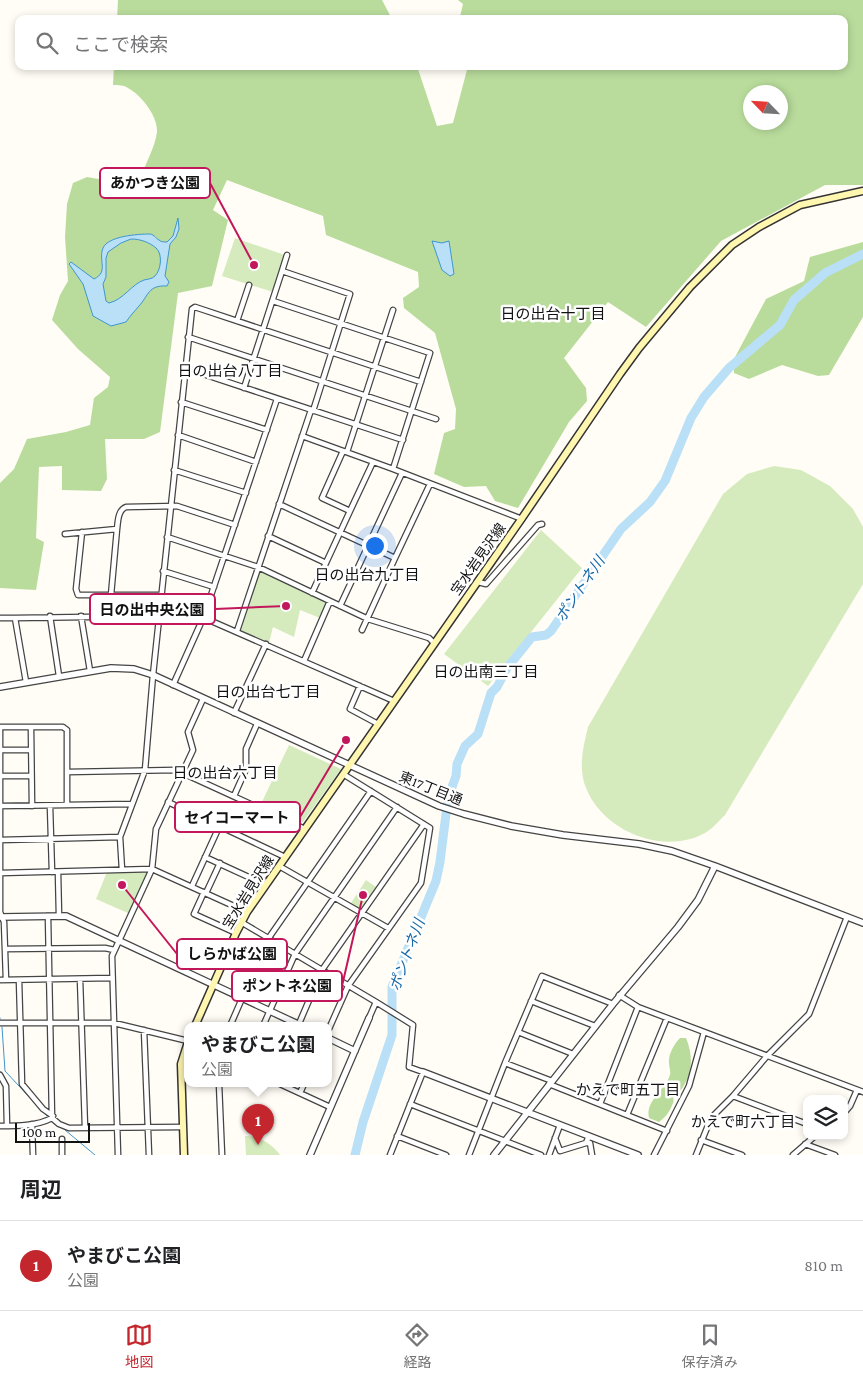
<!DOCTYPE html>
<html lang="ja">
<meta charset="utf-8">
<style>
body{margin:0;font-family:"Crimson Pro","Noto Sans JP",serif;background:#f6f6f6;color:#202124}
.controls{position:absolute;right:15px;bottom:15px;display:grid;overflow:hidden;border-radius:10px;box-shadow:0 2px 8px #0003}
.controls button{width:45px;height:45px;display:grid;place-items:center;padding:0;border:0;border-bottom:1px solid #e0e0e0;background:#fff;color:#202124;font:25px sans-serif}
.compass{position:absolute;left:743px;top:85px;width:45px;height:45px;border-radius:50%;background:#fff;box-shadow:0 2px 8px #0003;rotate:295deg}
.scale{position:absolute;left:15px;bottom:12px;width:75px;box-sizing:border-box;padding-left:5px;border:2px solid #111;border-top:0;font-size:14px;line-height:18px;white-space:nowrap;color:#111;-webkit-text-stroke:4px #fff;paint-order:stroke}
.you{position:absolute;left:374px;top:545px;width:18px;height:18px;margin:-12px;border:4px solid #fff;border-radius:50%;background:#1a73e8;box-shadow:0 0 0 8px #1a73e833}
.badge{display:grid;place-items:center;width:32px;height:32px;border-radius:50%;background:#c4262e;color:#fff;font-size:16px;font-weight:700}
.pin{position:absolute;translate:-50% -41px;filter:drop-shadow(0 1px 2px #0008)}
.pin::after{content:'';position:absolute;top:26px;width:18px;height:15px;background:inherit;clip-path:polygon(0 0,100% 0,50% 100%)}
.popup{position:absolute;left:184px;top:1022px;width:148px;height:65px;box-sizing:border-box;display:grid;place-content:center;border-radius:10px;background:#fff;filter:drop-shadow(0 1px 4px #0005);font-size:16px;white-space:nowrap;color:#757577}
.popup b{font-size:19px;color:#202124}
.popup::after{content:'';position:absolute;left:50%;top:100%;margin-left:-10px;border:10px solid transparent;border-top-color:#fff}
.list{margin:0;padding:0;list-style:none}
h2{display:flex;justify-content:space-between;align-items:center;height:65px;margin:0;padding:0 20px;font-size:21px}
h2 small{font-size:16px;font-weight:400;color:#757577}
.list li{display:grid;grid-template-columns:32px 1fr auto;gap:15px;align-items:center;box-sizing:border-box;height:90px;padding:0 20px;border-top:1px solid #e0e0e0}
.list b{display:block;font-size:19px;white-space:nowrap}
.list p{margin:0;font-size:16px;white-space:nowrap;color:#757577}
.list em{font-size:16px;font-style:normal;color:#757577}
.icon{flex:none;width:28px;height:28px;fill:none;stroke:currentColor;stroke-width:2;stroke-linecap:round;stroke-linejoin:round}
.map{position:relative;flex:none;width:863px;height:1155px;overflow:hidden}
.search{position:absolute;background:#fff;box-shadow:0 2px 8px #0003;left:15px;right:15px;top:15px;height:55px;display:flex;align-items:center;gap:12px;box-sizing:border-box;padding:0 18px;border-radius:10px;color:#757577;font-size:19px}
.sheet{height:155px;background:#fff}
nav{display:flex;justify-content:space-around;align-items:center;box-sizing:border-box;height:70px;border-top:1px solid #e0e0e0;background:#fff;font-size:14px;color:#757577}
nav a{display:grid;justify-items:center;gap:2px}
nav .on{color:#c4262e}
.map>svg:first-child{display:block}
.green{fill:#d5ebbd}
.forest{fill:#b9dc9c;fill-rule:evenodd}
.water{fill:#b9e0f7;stroke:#3f96cf;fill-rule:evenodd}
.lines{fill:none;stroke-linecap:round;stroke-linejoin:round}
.stream{stroke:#3f96cf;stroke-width:1}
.river{stroke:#b9e0f7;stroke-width:9}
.minor-casing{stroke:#444;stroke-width:7}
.tertiary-casing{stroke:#444;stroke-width:8}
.secondary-casing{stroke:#333;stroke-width:9}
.minor{stroke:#fff;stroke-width:4.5}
.tertiary{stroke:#fff;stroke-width:5.5}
.secondary{stroke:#fff6b0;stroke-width:6}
.labels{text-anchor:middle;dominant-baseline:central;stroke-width:5;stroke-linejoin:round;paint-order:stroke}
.street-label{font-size:14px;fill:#111;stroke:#fff}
.neighbourhood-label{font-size:15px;fill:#111;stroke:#fff}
.water-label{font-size:15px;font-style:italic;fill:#1768a6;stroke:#fff}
.leader{fill:none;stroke:#c2185b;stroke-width:2}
.callout-dot{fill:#c2185b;stroke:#fff;stroke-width:2}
.callout{fill:#fff;stroke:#c2185b;stroke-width:2}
.callout-label{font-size:15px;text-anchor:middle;font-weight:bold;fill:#111}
</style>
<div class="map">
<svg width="863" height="1155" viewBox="0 0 863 1155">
<rect width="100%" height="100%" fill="#fffdf5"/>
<path class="green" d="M 235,238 L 285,255 L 273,292 L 222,276 Z
M 774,466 L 801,470 L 830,486 L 853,509 L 863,527 L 863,584 L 725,815 C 719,821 712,829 705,833 C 663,856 603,831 586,788 C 578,768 583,747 588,727 L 723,494 L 747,474 Z
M 541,530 L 582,568 L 488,686 L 444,654 Z
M 259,569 L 327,601 L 320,618 L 300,610 L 294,637 L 273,627 L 269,643 L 239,630 Z
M 289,745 L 341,769 L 303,822 L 293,821 L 260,806 Z
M 150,871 L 130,914 L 96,899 L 107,872 Z
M 366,880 L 376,887 L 362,907 L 359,908 L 351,903 Z
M 245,1136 C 260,1136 272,1144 280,1155 L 246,1155 Z"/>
<path class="forest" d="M 118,0 L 382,0 L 392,19 L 117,19 Z
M 458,0 L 863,0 L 863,185 L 825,185 L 721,241 L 646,327 L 608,302 L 564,358 L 586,388 L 587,401 L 569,422 L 518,508 L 495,501 L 486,486 L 464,487 L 434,474 L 444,433 L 455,429 L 456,409 L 435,333 L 404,308 L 403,298 L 419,287 L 418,272 L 326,235 L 323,216 L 227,180 L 213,210 L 228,220 L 212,286 L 178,293 L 160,432 L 144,439 L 105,439 L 107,479 L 101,491 L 62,490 L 62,466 L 39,467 L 36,538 L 44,542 L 36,590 L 0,588 L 0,483 L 14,469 L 27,439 L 66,432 L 90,425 L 94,398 L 108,387 L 110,377 L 78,349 L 52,320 L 60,295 L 68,281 L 65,237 L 67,204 L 73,183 L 87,177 L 116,182 L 141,176 C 146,163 155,147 157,132 C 158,116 141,95 128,88 C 124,85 118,85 113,85 L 114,66 L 417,66 L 437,126 L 453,123 L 468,66 L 844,66 L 844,19 L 462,19 L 460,17 L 463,4 ZM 750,92 L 780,92 L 780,122 L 750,122 Z
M 863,242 L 863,317 L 829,375 L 818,376 L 782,365 L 749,379 L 734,373 L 734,359 L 766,299 L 804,281 L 810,257 Z
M 680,1038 L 686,1038 C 693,1055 693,1072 683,1087 C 681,1091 676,1093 674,1095 C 673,1098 674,1101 673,1103 C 670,1111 666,1117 659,1122 L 649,1118 C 645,1101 665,1090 670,1075 C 671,1071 669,1067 669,1063 C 668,1055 674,1044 680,1038 Z"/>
<path class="water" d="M 178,218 L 179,229 L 176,237 L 170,244 L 165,276 L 169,282 L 167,286 C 148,285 149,295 139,306 C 134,312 130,316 126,322 L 111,326 L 93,316 L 83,284 L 69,264 L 71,262 L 94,279 C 109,272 98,260 103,248 C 108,236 138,234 150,234 C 155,235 155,238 159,240 C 161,242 164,242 167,242 L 173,236 ZM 131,239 C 140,239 149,242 156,248 C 163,254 161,270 155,276 C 152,279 148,279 144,280 C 132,284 123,300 109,303 L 106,301 L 103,284 L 106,277 L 106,258 L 108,252 L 121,243 Z
M 432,241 L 442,243 L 449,241 L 454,274 L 450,276 L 442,270 Z"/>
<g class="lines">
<path class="stream" d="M 0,1018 L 0,1019
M 2,1027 L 5,1071 L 47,1116
M 65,1130 L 95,1155"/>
<path class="river" d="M 355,1155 L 363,1122 L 392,1035 L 392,987 L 436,881 L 440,862 L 448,798 L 456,776 L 457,764 L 465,746 L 478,734 L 491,693 L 497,687 L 507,668 L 532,637 L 546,635 L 551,631 L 621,529 L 650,502 L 665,481 L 691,418 L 704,397 L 729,368 L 780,325 L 794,300 L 825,273 L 863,254"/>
<g class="minor-casing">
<path id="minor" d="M 287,255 L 282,271 L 350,294 L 313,411
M 273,301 L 430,353 L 393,469 L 522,519
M 237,321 L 249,285
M 188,337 L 436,419
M 185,368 L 403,440
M 244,388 L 282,271
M 181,402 L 267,430
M 178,435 L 256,462
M 302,436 L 393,469
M 347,452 L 393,310
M 174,470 L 246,493
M 279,504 L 395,558 L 362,630
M 350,511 L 373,462
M 82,532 L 76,589 L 78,595 L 161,595
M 65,534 L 117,529 C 118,521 118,510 126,507 L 177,506 L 235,525
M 268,536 L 326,563
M 167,537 L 258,567 L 368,619 L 429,638 L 434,643
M 395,558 L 430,484
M 163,571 L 214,587
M 478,582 L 486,584 L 538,525 L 542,524
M 312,593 L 350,511 L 322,498 L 343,451
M 111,595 L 117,529
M 161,599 L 394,701
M 340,606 L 402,473
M 50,616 L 59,676
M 81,616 L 90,671
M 0,618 L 15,618 L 26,682
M 15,618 L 159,616
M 237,631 L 311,410
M 304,661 L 330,601
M 173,685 L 204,616 L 277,399
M 360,686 L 350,709 L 378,724
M 234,713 L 266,644
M 0,727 L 0,912 L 4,922 L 6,980
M 0,727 L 63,727 L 67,730 L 67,805
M 31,728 L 32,806
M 0,750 L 31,750
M 68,772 L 176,770 L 305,829
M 0,776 L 31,776
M 234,796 L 246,769 L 246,749 L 257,724
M 168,802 L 285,857
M 0,806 L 132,804
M 50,806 L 52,872
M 0,840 L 120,837
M 205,857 L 266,885
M 279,866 L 388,928
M 122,870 L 120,837 L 145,770 L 153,675 L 192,309 L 195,307 L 198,308 L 421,382
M 58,872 L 59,916
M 1,873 L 152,869 L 247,912
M 192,886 L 219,827
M 204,892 L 194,914 L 236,933
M 206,893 L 220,863
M 48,916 L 52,1118
M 241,922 L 376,1002 L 369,1018
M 5,949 L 105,948 L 114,950
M 80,979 L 85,1127
M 0,980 L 112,978
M 19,980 L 22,1084 L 43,1109 L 53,1116
M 619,995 L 638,1007 L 863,1092
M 531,1001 L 595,1026
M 376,1002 L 413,1025 L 409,1067 L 423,1072 L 390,1155
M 0,1023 L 114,1023 L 188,1041
M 230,1026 L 268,939 L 371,791
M 263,1026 L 295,954 L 397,807
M 298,1026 L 322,970 L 424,824
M 144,1030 L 149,1155
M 328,1031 L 348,986 L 421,883 L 430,828 L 343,774
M 518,1032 L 573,1054
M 505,1063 L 552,1081
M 0,1075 L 6,1086 L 7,1126
M 219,1084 L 222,1155
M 280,1084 L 330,1107
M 549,1084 L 667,1131
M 300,1093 L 304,1084
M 733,1096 L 807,1124
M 410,1104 L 541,1155
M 600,1104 L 638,1007
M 844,1113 L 850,1106 L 857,1090
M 627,1115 L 667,1018
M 32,1124 L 33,1155
M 0,1126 C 17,1126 37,1126 52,1118 L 59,1124 L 69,1128 L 183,1127
M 397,1136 L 446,1155
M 555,1138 L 560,1151 L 586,1143 L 589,1136
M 701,1140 L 742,1155
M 586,1143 L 590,1143 L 592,1155
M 805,1144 L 835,1155
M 62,1155 L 62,1139
M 118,1155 L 112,956 L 152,869 L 156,829 L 193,750 L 188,732 L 203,699
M 469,1155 L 505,1063 L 542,976 L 613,1004
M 549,1155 L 560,1125
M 654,1155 L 689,1086 L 704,1032
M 696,1155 L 711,1118 L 733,1096 L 767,1056 L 809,1014 L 847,917
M 793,1155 L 815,1136"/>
</g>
<g class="tertiary-casing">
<path id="tertiary" d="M 0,687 L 111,668 L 134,669 L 153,675 L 439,806 L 464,814 L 511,826 L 563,835 L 639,844 L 672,851 L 715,866 L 863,923
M 0,917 L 66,916 L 302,1026
M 328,1038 L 355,1051
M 423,1072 L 638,1155
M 310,1155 L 369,1018
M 494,1155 L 613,1004 L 678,927 L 698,900 L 715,866"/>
</g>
<g class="secondary-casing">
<path id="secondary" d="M 195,1026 L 236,933 L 247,912 L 520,521 L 620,374 L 639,348 L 690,287 L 732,245 L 759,227 L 800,205 L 863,191
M 184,1155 L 181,1064 L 188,1042"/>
</g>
<use href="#minor" class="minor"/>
<use href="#tertiary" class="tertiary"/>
<use href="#secondary" class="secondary"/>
</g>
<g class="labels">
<g class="street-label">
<text transform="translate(478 559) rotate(-55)">宝水岩見沢線</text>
<text transform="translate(431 788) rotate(22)">東17丁目通</text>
<text transform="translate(248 892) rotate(-58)">宝水岩見沢線</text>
</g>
<g class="neighbourhood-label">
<text x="553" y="314">日の出台十丁目</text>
<text x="230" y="371">日の出台八丁目</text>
<text x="367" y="575">日の出台九丁目</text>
<text x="486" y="672">日の出南三丁目</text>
<text x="268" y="692">日の出台七丁目</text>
<text x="225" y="773">日の出台六丁目</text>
<text x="628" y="1090">かえで町五丁目</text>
<text x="743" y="1122">かえで町六丁目</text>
</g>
<g class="water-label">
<text transform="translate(580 589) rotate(-56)">ポントネ川</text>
<text transform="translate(407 955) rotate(-70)">ポントネ川</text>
</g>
</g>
<path class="leader" d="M254 265L210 183M286 606L215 609M346 740L300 817M122 885L177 954M363 895L342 986"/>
<g class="callout-dot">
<circle cx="254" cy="265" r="5"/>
<circle cx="286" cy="606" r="5"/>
<circle cx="346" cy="740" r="5"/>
<circle cx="122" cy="885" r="5"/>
<circle cx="363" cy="895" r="5"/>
</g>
<g class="callout">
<rect x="100" y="168" width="110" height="30" rx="5"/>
<rect x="90" y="594" width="125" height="30" rx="5"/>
<rect x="175" y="802" width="125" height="30" rx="5"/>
<rect x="177" y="939" width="110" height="30" rx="5"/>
<rect x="232" y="971" width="110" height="30" rx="5"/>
</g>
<g class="callout-label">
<text x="155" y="188">あかつき公園</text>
<text x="152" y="615">日の出中央公園</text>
<text x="237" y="823">セイコーマート</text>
<text x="232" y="959">しらかば公園</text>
<text x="287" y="991">ポントネ公園</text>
</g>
</svg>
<div class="controls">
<button><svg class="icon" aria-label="layers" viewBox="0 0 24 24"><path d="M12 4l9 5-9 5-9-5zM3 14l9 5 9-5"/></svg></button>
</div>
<svg class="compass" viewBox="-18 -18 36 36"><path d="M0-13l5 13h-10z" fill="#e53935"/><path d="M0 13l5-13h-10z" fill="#757577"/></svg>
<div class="scale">100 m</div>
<div class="you"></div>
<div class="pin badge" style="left:258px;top:1145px">1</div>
<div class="popup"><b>やまびこ公園</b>公園</div>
<div class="search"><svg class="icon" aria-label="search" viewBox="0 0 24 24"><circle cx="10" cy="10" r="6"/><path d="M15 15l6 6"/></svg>ここで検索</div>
</div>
<section class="sheet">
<h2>周辺<small></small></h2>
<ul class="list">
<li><span class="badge">1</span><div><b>やまびこ公園</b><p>公園</p></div><em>810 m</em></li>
</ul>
</section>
<nav>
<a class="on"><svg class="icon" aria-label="map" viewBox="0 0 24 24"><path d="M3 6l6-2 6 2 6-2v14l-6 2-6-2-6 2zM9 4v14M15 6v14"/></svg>地図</a>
<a><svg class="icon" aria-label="directions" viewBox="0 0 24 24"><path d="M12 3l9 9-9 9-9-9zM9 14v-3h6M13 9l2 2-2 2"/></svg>経路</a>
<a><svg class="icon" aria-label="saved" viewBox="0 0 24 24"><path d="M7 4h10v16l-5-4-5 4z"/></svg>保存済み</a>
</nav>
